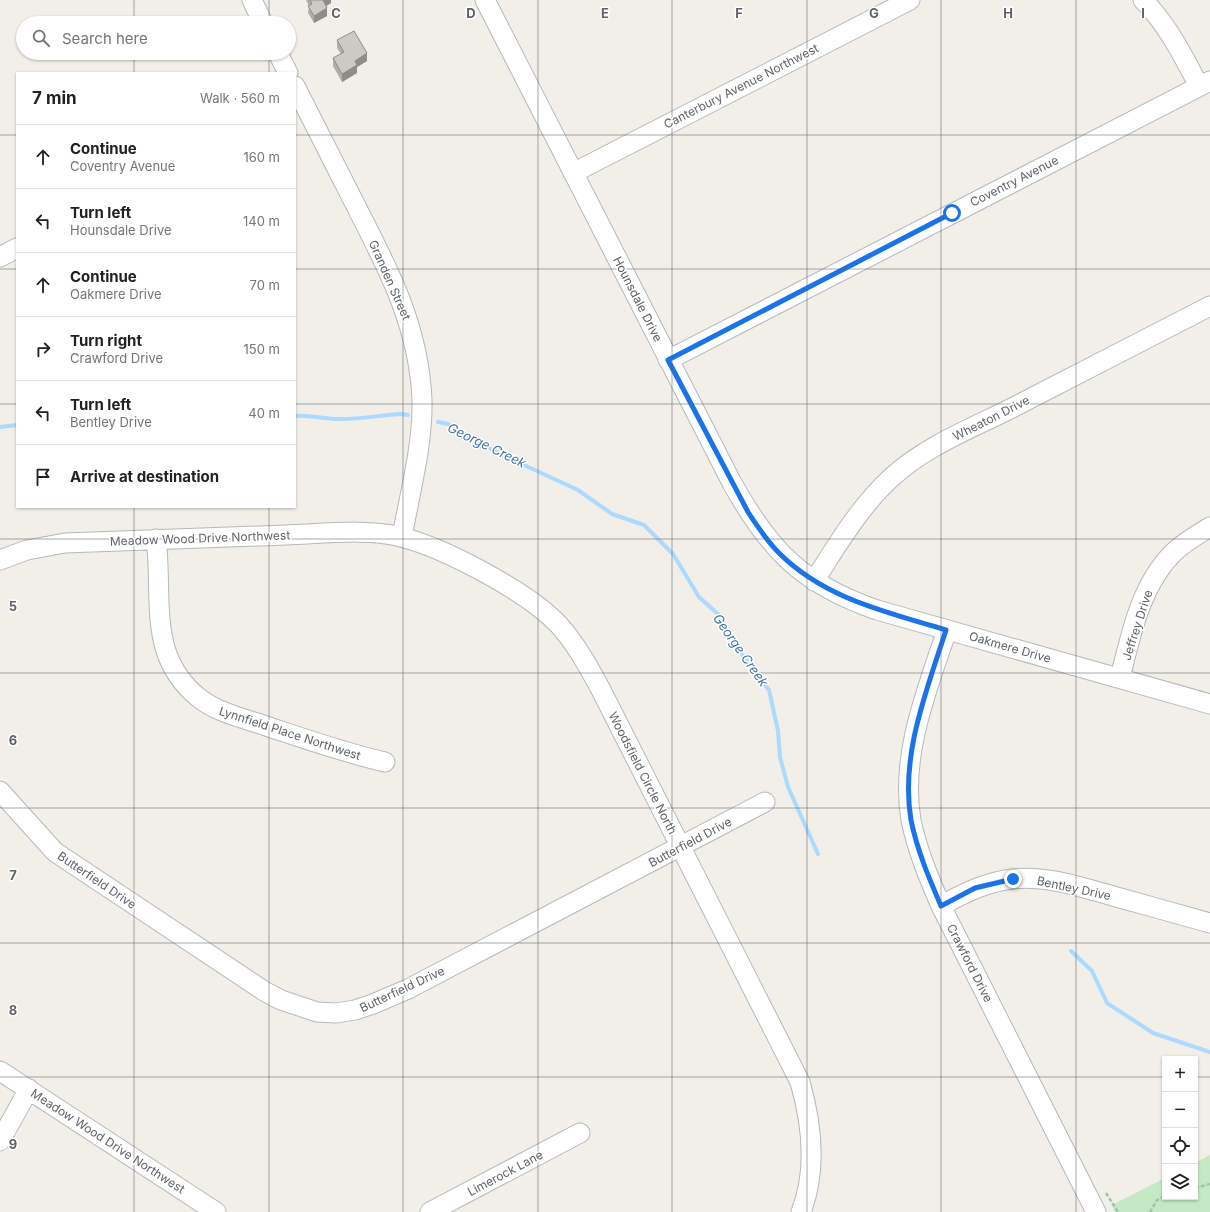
<!DOCTYPE html>
<meta charset="utf-8">
<style>
body{margin:0;font-family:Inter,sans-serif;background:#f6f6f6;color:#202124}
.controls{position:absolute;right:12px;bottom:12px;display:grid;overflow:hidden;border-radius:0px;box-shadow:0 1px 3px #0004}
.controls button{width:36px;height:36px;display:grid;place-items:center;padding:0;border:0;border-bottom:1px solid #e0e0e0;background:#fff;color:#202124;font:20px sans-serif}
.stop{position:absolute;width:12px;height:12px;margin:-9px;border:3px solid #1a73e8;border-radius:50%;background:#fff}
.stop.end{background:#1a73e8;border-color:#fff;box-shadow:0 1px 4px #0008}
.list{margin:0;padding:0;list-style:none}
h2{display:flex;justify-content:space-between;align-items:center;height:52px;margin:0;padding:0 16px;font-size:17px}
h2 small{font-size:13px;font-weight:400;color:#757577}
.list li{display:grid;grid-template-columns:26px 1fr auto;gap:12px;align-items:center;box-sizing:border-box;height:64px;padding:0 16px;border-top:1px solid #e0e0e0}
.list b{display:block;font-size:15px;white-space:nowrap}
.list p{margin:0;font-size:13px;white-space:nowrap;color:#757577}
.list em{font-size:13px;font-style:normal;color:#757577}
.icon{flex:none;width:22px;height:22px;fill:none;stroke:currentColor;stroke-width:2;stroke-linecap:round;stroke-linejoin:round}
.map{position:relative;flex:none;width:1210px;height:1212px;overflow:hidden}
.search{position:absolute;background:#fff;box-shadow:0 1px 3px #0004;left:16px;top:16px;width:280px;height:44px;display:flex;align-items:center;gap:10px;box-sizing:border-box;padding:0 14px;border-radius:22px;color:#757577;font-size:15px}
.panel{position:absolute;background:#fff;box-shadow:0 1px 3px #0004;left:16px;top:72px;width:280px;height:436px;border-radius:0px}
.map>svg:first-child{display:block}
.green{fill:#c5e8c5}
.lines{fill:none;stroke-linecap:round;stroke-linejoin:round}
.stream{stroke:#aadaff;stroke-width:4}
.minor-casing{stroke:#b5b8bc;stroke-width:21}
.path{stroke:#9cc7a9;stroke-width:2.5;stroke-dasharray:4 2;stroke-linecap:butt}
.minor{stroke:#fff;stroke-width:19}
.wall{fill:#afaea9}
.shaded-wall{fill:#8f8d8a}
.building{fill:#cccac5;stroke:#8f8d8a}
.route{stroke:#1a73e8;stroke-width:5}
.grid{fill:none;stroke:#5f6368;stroke-width:1;stroke-opacity:0.55}
.labels{text-anchor:middle;dominant-baseline:central;stroke-width:3;stroke-linejoin:round;paint-order:stroke}
.street-label{font-size:12px;fill:#5f6368;stroke:#fff}
.water-label{font-size:13px;font-style:italic;fill:#4174aa;stroke:#fff}
.grid-label{font-size:13px;text-anchor:middle;font-weight:bold;fill:#5f6368;stroke:#fff;stroke-width:3;stroke-linejoin:round;paint-order:stroke}
</style>
<div class="map">
<svg width="1210" height="1212" viewBox="0 0 1210 1212">
<rect width="100%" height="100%" fill="#f1efe8"/>
<path class="green" d="M 1210,1155 L 1210,1212 L 1115,1212 L 1112,1205 L 1165,1178 L 1165,1197 L 1195,1197 L 1195,1163 Z"/>
<g class="lines">
<path class="stream" d="M 295,416 C 310,414 325,420 341,419 C 361,419 382,415 402,414 L 408,415
M 438,422 L 448,424 L 498,453 L 578,490 L 612,514 L 644,525 L 673,554 L 699,597 L 719,615 L 743,656 L 769,690 L 778,731 L 780,757 L 788,787 L 818,854
M 0,427 L 17,425
M 1071,951 L 1092,971 L 1107,1003 L 1153,1033 L 1210,1052"/>
<g class="minor-casing">
<path id="minor" d="M 252,0 L 263,23
M 485,0 L 732,483 C 770,551 802,584 877,610 L 1210,704
M 1143,0 C 1168,25 1183,56 1199,86
M 278,53 L 288,73
M 295,86 C 316,127 337,169 358,210 C 390,272 419,328 422,400 C 423,445 410,492 402,537
M 573,173 L 910,0
M 0,257 L 17,248
M 668,360 L 1210,81
M 156,539 C 161,576 155,616 166,651 C 172,669 184,686 199,698 C 218,713 243,718 266,726 C 305,739 345,753 385,762
M 0,560 L 27,550 L 65,543 C 139,540 213,537 286,535 C 319,534 370,528 401,537 C 445,548 528,592 559,625 C 576,644 588,666 600,688 L 800,1082 C 812,1124 817,1171 801,1212
M 814,581 C 838,544 860,506 892,477 C 926,446 970,429 1010,409 C 1077,375 1143,340 1210,306
M 947,630 C 927,690 900,755 911,820 C 917,850 929,878 941,906 L 1096,1212
M 1120,678 C 1131,635 1140,586 1173,553 C 1184,542 1197,535 1210,527
M 0,791 L 55,852 L 264,991 L 281,1000 L 317,1012 L 336,1013 L 355,1010 L 373,1004 L 408,989 L 765,802
M 941,906 C 963,893 986,882 1012,879 C 1046,875 1080,887 1113,896 C 1145,905 1178,914 1210,923
M 0,1071 L 216,1212
M 0,1141 L 29,1089
M 430,1212 L 580,1133"/>
</g>
<path class="path" d="M 1195,1188 L 1210,1184
M 1106,1193 L 1118,1212
M 1150,1212 L 1157,1200 L 1165,1196"/>
<use href="#minor" class="minor"/>
</g>
<path class="wall" d="M 306,0 L 331,0 L 331,3 L 326,6 L 327,16 L 314,23 L 308,13 L 309,6 Z
M 337,40 L 367,61 L 357,67 L 357,73 L 342,82 L 333,66 L 333,58 L 341,54 L 337,48 Z"/>
<path class="shaded-wall" d="M 323,0 L 331,0 L 331,3 L 323,8 Z
M 327,8 L 327,16 L 314,23 L 314,16 Z
M 367,53 L 367,61 L 357,67 L 357,73 L 342,82 L 342,74 L 355,61 Z"/>
<path class="building" d="M 310,0 L 323,0 L 327,8 L 314,16 L 308,6 L 312,4 Z
M 354,31 L 367,53 L 355,61 L 357,65 L 342,74 L 333,58 L 344,52 L 337,40 Z"/>
<g class="lines">
<path class="route" d="M 952,213 L 668,360 L 748,512 C 757,526 767,541 779,553 C 825,599 887,612 946,630 C 927,690 900,755 911,820 C 917,850 929,878 941,906 L 975,888 L 1013,879"/>
</g>
<path class="grid" d="M 134,0 L 134,23M 269,0 L 269,23M 403,0 L 403,1212M 538,0 L 538,1212M 672,0 L 672,1212M 807,0 L 807,1212M 941,0 L 941,1212M 1076,0 L 1076,1212M 134,53 L 134,73M 269,53 L 269,73M 0,135 L 17,135M 295,135 L 1210,135M 0,269 L 17,269M 295,269 L 1210,269M 0,404 L 17,404M 295,404 L 1210,404M 134,507 L 134,1212M 269,507 L 269,1212M 0,539 L 1210,539M 0,673 L 1210,673M 0,808 L 1210,808M 0,943 L 1210,943M 0,1077 L 1165,1077M 1195,1077 L 1210,1077"/>
<g class="labels">
<g class="street-label">
<text transform="translate(741 86) rotate(-27)">Canterbury Avenue Northwest</text>
<text transform="translate(1014 181) rotate(-27)">Coventry Avenue</text>
<text transform="translate(390 280) rotate(66)">Granden Street</text>
<text transform="translate(638 299) rotate(63)">Hounsdale Drive</text>
<text transform="translate(991 418) rotate(-27)">Wheaton Drive</text>
<text transform="translate(200 538) rotate(-2)">Meadow Wood Drive Northwest</text>
<text transform="translate(1137 625) rotate(-72)">Jeffrey Drive</text>
<text transform="translate(1010 647) rotate(16)">Oakmere Drive</text>
<text transform="translate(290 733) rotate(18)">Lynnfield Place Northwest</text>
<text transform="translate(643 773) rotate(63)">Woodsfield Circle North</text>
<text transform="translate(690 842) rotate(-28)">Butterfield Drive</text>
<text transform="translate(97 880) rotate(34)">Butterfield Drive</text>
<text transform="translate(1074 888) rotate(12)">Bentley Drive</text>
<text transform="translate(970 963) rotate(63)">Crawford Drive</text>
<text transform="translate(402 989) rotate(-25)">Butterfield Drive</text>
<text transform="translate(108 1141) rotate(33)">Meadow Wood Drive Northwest</text>
<text transform="translate(505 1173) rotate(-28)">Limerock Lane</text>
</g>
<g class="water-label">
<text transform="translate(487 445) rotate(26)">George Creek</text>
<text transform="translate(741 650) rotate(55)">George Creek</text>
</g>
</g>
<g class="grid-label">
<text x="336" y="18">C</text>
<text x="471" y="18">D</text>
<text x="605" y="18">E</text>
<text x="739" y="18">F</text>
<text x="874" y="18">G</text>
<text x="1008" y="18">H</text>
<text x="1143" y="18">I</text>
<text x="13" y="611">5</text>
<text x="13" y="745">6</text>
<text x="13" y="880">7</text>
<text x="13" y="1015">8</text>
<text x="13" y="1149">9</text>
</g>
</svg>
<div class="controls">
<button>+</button>
<button>−</button>
<button><svg class="icon" aria-label="locate" viewBox="0 0 24 24"><circle cx="12" cy="12" r="6"/><path d="M12 2v4M12 18v4M2 12h4M18 12h4"/></svg></button>
<button><svg class="icon" aria-label="layers" viewBox="0 0 24 24"><path d="M12 4l9 5-9 5-9-5zM3 14l9 5 9-5"/></svg></button>
</div>
<div class="stop" style="left:952px;top:213px"></div>
<div class="stop end" style="left:1013px;top:879px"></div>
<div class="search"><svg class="icon" aria-label="search" viewBox="0 0 24 24"><circle cx="10" cy="10" r="6"/><path d="M15 15l6 6"/></svg>Search here</div>
<section class="panel">
<h2>7 min<small>Walk · 560 m</small></h2>
<ul class="list">
<li><svg class="icon" aria-label="ahead" viewBox="0 0 24 24"><path d="M12 20V5M6 11l6-6 6 6"/></svg><div><b>Continue</b><p>Coventry Avenue</p></div><em>160 m</em></li>
<li><svg class="icon" aria-label="left" viewBox="0 0 24 24"><path d="M17 20v-9H6M10 6l-5 5 5 5"/></svg><div><b>Turn left</b><p>Hounsdale Drive</p></div><em>140 m</em></li>
<li><svg class="icon" aria-label="ahead" viewBox="0 0 24 24"><path d="M12 20V5M6 11l6-6 6 6"/></svg><div><b>Continue</b><p>Oakmere Drive</p></div><em>70 m</em></li>
<li><svg class="icon" aria-label="right" viewBox="0 0 24 24"><path d="M7 20v-9h11M14 6l5 5-5 5"/></svg><div><b>Turn right</b><p>Crawford Drive</p></div><em>150 m</em></li>
<li><svg class="icon" aria-label="left" viewBox="0 0 24 24"><path d="M17 20v-9H6M10 6l-5 5 5 5"/></svg><div><b>Turn left</b><p>Bentley Drive</p></div><em>40 m</em></li>
<li><svg class="icon" aria-label="arrive" viewBox="0 0 24 24"><path d="M6 21V4h12l-3 4 3 4H6"/></svg><div><b>Arrive at destination</b></div></li>
</ul>
</section>
</div>
